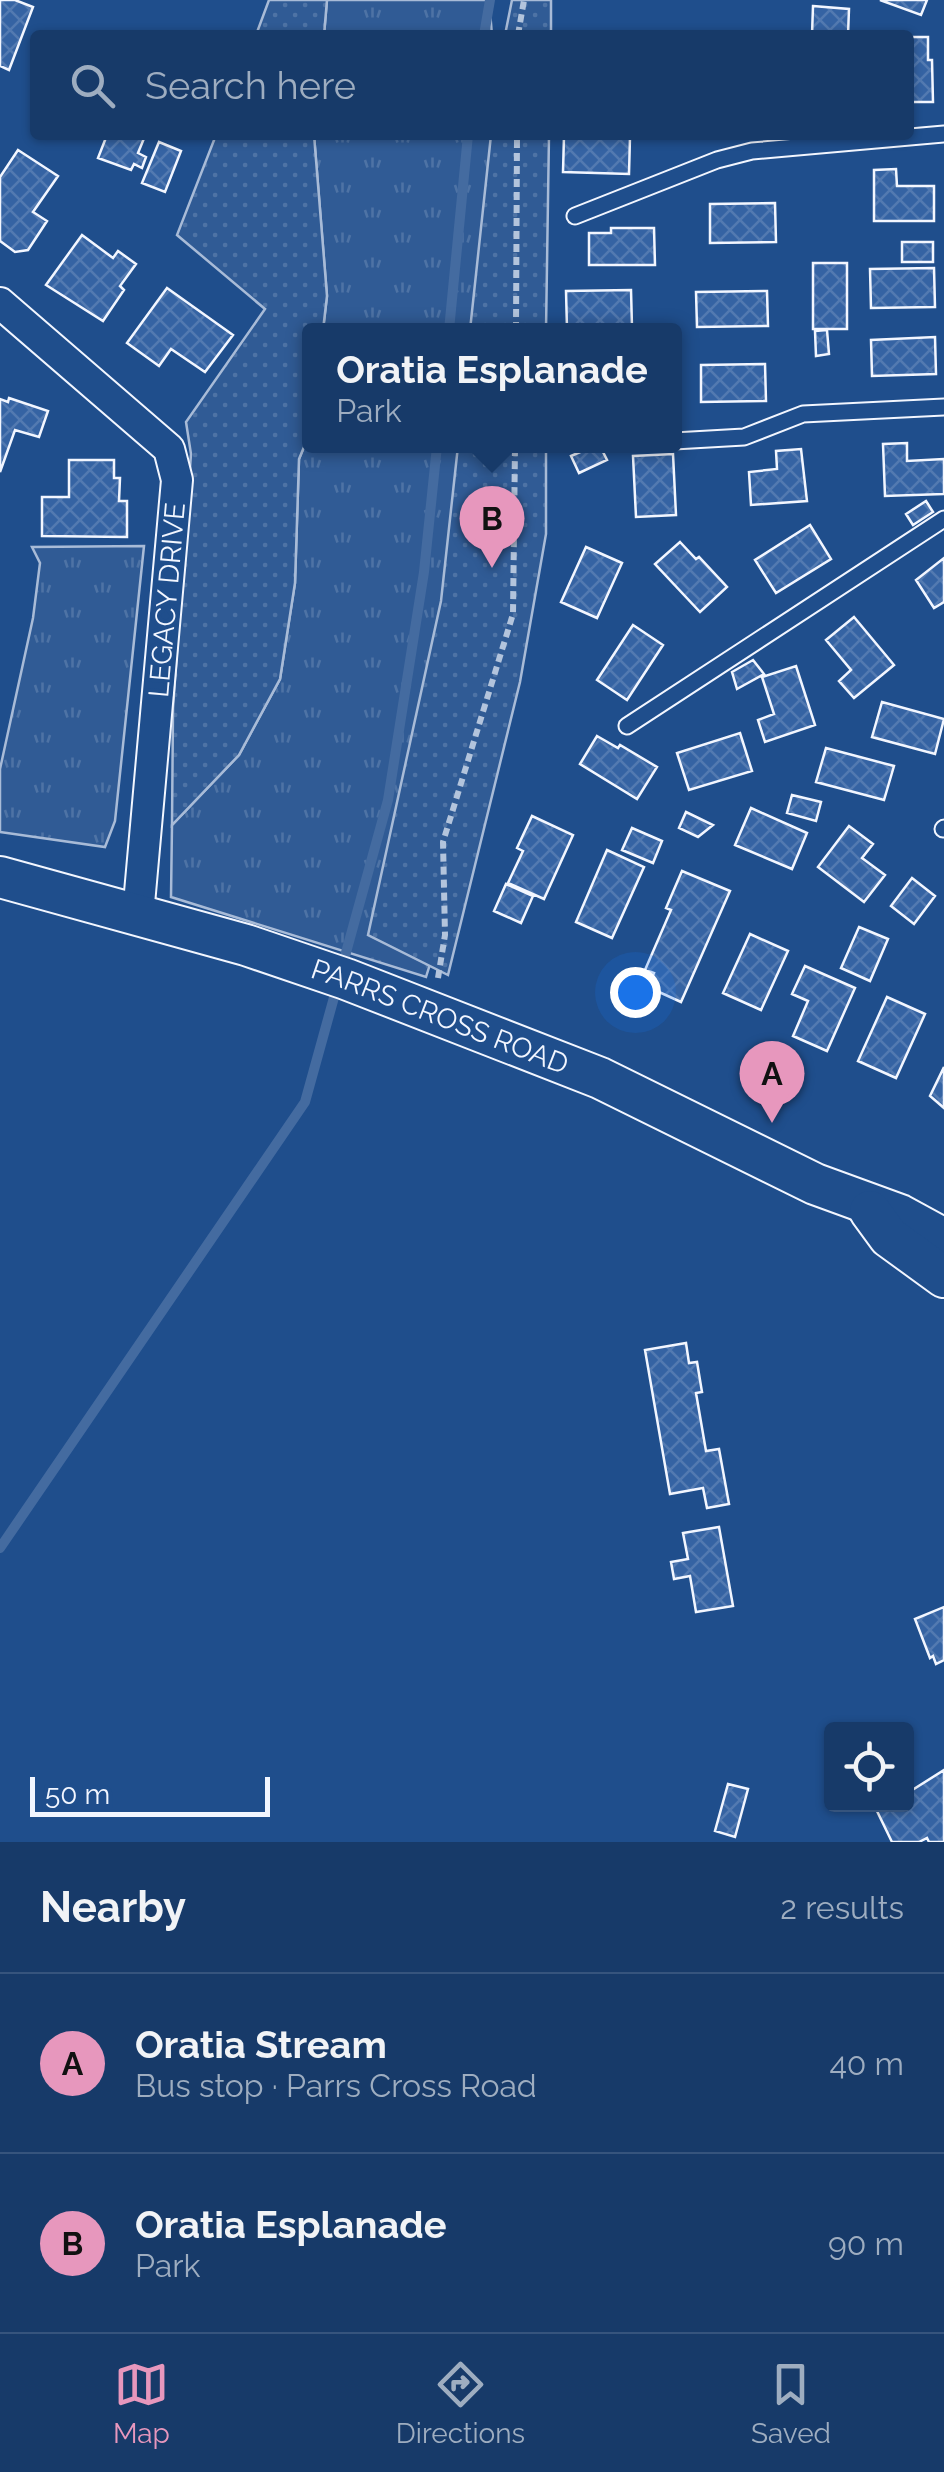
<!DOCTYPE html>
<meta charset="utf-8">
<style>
body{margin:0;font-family:Raleway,sans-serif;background:#20416f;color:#f1f3f6}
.controls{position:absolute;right:30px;bottom:30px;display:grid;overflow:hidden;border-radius:10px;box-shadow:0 2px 8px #0004}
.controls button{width:90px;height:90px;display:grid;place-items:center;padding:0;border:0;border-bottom:2px solid #36547d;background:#173a69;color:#f1f3f6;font:50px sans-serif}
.scale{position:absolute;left:30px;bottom:25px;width:240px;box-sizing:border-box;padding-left:10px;border:5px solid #f2f6ff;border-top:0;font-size:28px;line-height:35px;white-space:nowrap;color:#f2f6ff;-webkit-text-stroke:8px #1f4e8c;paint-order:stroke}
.you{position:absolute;left:635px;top:992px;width:35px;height:35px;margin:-25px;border:8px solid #fff;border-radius:50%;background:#1a73e8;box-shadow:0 0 0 15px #1a73e833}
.badge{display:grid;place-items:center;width:65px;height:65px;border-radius:50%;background:#e797bd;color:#111;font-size:32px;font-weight:700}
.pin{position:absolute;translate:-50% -82px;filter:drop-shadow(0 2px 5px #0008)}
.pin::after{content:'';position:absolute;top:52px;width:35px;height:30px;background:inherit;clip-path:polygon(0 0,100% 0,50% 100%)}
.popup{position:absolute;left:302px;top:323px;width:380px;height:130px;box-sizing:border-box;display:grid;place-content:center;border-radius:10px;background:#173a69;filter:drop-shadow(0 2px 8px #0005);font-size:32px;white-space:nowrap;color:#9eadc0}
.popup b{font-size:38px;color:#f1f3f6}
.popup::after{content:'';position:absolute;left:50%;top:100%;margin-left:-20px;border:20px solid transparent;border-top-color:#173a69}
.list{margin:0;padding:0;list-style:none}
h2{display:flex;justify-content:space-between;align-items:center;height:130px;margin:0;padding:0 40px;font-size:42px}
h2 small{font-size:32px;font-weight:400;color:#9eadc0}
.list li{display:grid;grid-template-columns:65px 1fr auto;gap:30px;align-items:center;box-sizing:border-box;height:180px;padding:0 40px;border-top:2px solid #36547d}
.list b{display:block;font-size:38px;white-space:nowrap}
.list p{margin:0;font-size:32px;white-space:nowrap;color:#9eadc0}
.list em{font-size:32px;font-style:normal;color:#9eadc0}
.icon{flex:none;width:55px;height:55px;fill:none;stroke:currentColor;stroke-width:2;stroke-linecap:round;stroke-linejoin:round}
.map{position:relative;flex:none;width:944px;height:1842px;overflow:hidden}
.search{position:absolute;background:#173a69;box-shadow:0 2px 8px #0004;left:30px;right:30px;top:30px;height:110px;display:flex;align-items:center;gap:25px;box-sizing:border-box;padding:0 35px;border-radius:10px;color:#9eadc0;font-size:38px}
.sheet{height:490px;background:#173a69}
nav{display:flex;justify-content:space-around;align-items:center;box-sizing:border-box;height:140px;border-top:2px solid #36547d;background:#173a69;font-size:28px;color:#9eadc0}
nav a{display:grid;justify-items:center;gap:5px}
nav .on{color:#e797bd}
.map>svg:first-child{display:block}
.grass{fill:url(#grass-tufts);stroke:#a8bbd7;stroke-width:2.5}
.park{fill:url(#park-dots);stroke:#a8bbd7;stroke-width:2.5}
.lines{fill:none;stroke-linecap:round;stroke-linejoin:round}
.stream{stroke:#446ba0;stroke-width:10}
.building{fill:url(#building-cross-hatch);stroke:#f2f6ff;stroke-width:2.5}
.lane-casing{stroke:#f2f6ff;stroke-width:19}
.street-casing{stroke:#f2f6ff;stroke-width:34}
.secondary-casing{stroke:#f2f6ff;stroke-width:44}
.path{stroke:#b3c4dc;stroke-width:6;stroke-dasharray:8 5;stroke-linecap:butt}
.lane{stroke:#1f4e8c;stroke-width:15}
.street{stroke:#1f4e8c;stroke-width:30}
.secondary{stroke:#1f4e8c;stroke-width:40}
.labels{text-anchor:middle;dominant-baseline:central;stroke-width:8;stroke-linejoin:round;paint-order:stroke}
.street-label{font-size:28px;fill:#f2f6ff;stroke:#1f4e8c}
</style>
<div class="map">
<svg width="944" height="1842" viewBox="0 0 944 1842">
<defs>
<pattern id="grass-tufts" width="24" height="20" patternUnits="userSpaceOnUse" patternTransform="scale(2.5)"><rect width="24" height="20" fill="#305b95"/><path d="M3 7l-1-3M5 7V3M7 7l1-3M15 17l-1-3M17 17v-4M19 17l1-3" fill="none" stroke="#4e73a5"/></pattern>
<pattern id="park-dots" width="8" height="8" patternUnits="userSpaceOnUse" patternTransform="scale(2.5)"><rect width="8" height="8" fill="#305b95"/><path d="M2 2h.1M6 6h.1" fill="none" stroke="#4e73a5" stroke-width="1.8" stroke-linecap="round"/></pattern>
<pattern id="building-cross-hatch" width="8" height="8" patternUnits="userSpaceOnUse" patternTransform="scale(2.5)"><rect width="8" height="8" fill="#3563a3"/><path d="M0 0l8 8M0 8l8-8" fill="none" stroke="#537ab1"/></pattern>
</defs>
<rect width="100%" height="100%" fill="#1f4e8c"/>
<path class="grass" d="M 327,0 L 489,0 L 492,35 L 324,35 Z
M 314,135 L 500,135 L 503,330 L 323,330 L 327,296 Z
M 309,435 L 310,446 L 503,446 L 439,935 L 426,977 L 171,897 L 172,825 L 239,755 L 280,679 L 295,583 L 299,459 Z
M 144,546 L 115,821 L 105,847 L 0,832 L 0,769 L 33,618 L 40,563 L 32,547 Z"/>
<path class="park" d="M 269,0 L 327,0 L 324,35 L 256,35 Z
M 512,0 L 551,0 L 551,35 L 505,35 Z
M 216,135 L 314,135 L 327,296 L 323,330 L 310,330 L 309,435 L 299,459 L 295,583 L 280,679 L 239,755 L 172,825 L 173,708 L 191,454 L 186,422 L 265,309 L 177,235 Z
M 491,135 L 549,135 L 546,330 L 470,330 Z
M 458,446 L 546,446 L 546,534 L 520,682 L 448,975 L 368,935 L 441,601 Z"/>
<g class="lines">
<path class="stream" d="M 484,35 L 490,0
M 449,330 L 468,135
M 342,967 L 388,800 L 424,572 L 437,446
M 0,1548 L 305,1102 L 338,983"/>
</g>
<path class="building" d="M 0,0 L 15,0 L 33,7 L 9,70 L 0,66 Z
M 880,0 L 927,0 L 921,15 Z
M 813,6 L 849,9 L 848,35 L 812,35 Z
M 909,37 L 928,37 L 928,60 L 932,60 L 933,102 L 909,102 Z
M 107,135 L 145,136 L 138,153 L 146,157 L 142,168 L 134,164 L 131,170 L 98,158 Z
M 564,136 L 630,137 L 629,174 L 563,172 Z
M 159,142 L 181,151 L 165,192 L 142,183 Z
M 18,150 L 58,176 L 33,212 L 47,221 L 28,250 L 15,252 L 0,241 L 0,177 Z
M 896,169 L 897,186 L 934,186 L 934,221 L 874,221 L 874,170 Z
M 775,203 L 776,242 L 710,243 L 710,204 Z
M 611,228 L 654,228 L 655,265 L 589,265 L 589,233 L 611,233 Z
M 82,235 L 113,258 L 118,251 L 136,264 L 120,286 L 124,290 L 103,321 L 46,285 Z
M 902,242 L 933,242 L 933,262 L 902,262 Z
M 813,263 L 847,263 L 847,329 L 813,329 Z
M 934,268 L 935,307 L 871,308 L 870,269 Z
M 167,288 L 233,335 L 205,372 L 171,349 L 159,366 L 127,343 Z
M 631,290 L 632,327 L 567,329 L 566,291 Z
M 767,291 L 768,326 L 697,327 L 696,292 Z
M 827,330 L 829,354 L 816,356 L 815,331 Z
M 935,337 L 936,374 L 872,376 L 871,340 Z
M 765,364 L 766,401 L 701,402 L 701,365 Z
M 9,398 L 48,411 L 39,437 L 15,430 L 0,472 L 0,399 L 8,402 Z
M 907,443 L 907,461 L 944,459 L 944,494 L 885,496 L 883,444 Z
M 594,446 L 600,446 L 607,460 L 579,473 L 571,456 Z
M 801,449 L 807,501 L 751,505 L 749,472 L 777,469 L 776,451 Z
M 673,454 L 676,515 L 636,517 L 633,456 Z
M 69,460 L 114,460 L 114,478 L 120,478 L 119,501 L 127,501 L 127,537 L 42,536 L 42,497 L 69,497 Z
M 926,501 L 933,512 L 913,525 L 906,514 Z
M 810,525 L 831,559 L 776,593 L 755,560 Z
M 680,542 L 696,559 L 699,557 L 727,587 L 700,612 L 655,564 Z
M 586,547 L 622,563 L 597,618 L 561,602 Z
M 944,558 L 944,602 L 934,608 L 916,580 Z
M 854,617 L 894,665 L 854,698 L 839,681 L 851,670 L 826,640 Z
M 633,625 L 663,645 L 627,700 L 597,680 Z
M 753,660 L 764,674 L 737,689 L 732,672 Z
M 796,666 L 815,725 L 765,742 L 758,720 L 774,714 L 762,677 Z
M 882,702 L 944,719 L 935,754 L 872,737 Z
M 740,733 L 752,771 L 689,790 L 677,753 Z
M 597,736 L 618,748 L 620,745 L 657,767 L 637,799 L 580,764 Z
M 826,748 L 894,766 L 884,800 L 816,782 Z
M 792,795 L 821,802 L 816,821 L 787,813 Z
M 751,808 L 807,833 L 792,869 L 735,845 Z
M 686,812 L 713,825 L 698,837 L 679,828 Z
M 532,816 L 573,835 L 544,899 L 508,883 L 523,851 L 517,848 Z
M 849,826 L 873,844 L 862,858 L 885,875 L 864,902 L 818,867 Z
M 632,828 L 662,841 L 653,863 L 622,850 Z
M 607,850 L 644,867 L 612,938 L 576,922 Z
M 682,871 L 730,891 L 681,1002 L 648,987 L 654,973 L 645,970 L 671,910 L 666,908 Z
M 912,878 L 935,896 L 914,924 L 891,906 Z
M 506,884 L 533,896 L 521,923 L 494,911 Z
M 859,927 L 888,939 L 870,981 L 841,968 Z
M 750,934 L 788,951 L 761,1010 L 723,993 Z
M 805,966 L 855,988 L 827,1051 L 793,1036 L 808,1001 L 792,994 Z
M 887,997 L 925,1014 L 896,1078 L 858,1061 Z
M 944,1067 L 944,1108 L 930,1096 Z
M 686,1343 L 689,1363 L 697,1362 L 702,1392 L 696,1393 L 706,1451 L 719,1449 L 729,1504 L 707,1508 L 703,1488 L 670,1494 L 645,1350 Z
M 719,1527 L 733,1606 L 696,1612 L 690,1576 L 674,1579 L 671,1562 L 688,1559 L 683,1533 Z
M 944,1607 L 944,1660 L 936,1664 L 933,1656 L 930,1658 L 915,1619 Z
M 944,1770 L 944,1842 L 929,1842 L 927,1838 L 919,1842 L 892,1842 L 876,1809 L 885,1804 L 906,1804 L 906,1794 Z
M 728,1784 L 748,1789 L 735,1837 L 715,1831 Z"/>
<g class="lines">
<g class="lane-casing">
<path id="lane" d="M 575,216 L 717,160 L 752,151 L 944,134
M 674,441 L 744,437 L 803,414 L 944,407
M 627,726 L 944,519
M 943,829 L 944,828"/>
</g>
<g class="street-casing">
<path id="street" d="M 0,303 L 169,449 L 177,480 L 138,915"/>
</g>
<g class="secondary-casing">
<g id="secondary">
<path id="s1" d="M 0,877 L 246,945 L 346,979 L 600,1078 L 815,1184 L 900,1215 L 944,1239"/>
<path d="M 870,1211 L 889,1237 L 944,1277"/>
</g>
</g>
<path class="path" d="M 518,35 L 524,0
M 516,330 L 517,135
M 438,978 L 445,935 L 443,842 L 513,614 L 515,446"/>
<use href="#lane" class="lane"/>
<use href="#street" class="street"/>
<use href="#secondary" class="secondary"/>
</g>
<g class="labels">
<g class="street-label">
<text transform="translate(167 600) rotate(-85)">LEGACY DRIVE</text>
<text stroke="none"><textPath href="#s1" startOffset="462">PARRS CROSS ROAD</textPath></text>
</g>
</g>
</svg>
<div class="controls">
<button><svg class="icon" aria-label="locate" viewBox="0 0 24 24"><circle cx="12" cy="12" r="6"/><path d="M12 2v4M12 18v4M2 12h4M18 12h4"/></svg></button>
</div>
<div class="scale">50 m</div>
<div class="you"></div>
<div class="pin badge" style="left:772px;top:1123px">A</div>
<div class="pin badge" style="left:492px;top:568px">B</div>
<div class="popup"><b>Oratia Esplanade</b>Park</div>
<div class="search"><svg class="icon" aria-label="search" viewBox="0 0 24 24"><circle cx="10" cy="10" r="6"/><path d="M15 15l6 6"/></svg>Search here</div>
</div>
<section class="sheet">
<h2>Nearby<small>2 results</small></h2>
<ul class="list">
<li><span class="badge">A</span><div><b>Oratia Stream</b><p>Bus stop · Parrs Cross Road</p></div><em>40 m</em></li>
<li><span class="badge">B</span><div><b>Oratia Esplanade</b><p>Park</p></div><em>90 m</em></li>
</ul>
</section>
<nav>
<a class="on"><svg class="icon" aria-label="map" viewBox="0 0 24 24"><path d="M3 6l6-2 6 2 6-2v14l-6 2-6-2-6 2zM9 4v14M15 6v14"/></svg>Map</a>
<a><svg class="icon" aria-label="directions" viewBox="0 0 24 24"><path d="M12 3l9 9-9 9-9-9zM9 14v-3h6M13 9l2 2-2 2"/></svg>Directions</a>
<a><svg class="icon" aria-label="saved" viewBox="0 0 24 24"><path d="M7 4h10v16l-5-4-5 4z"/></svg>Saved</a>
</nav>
